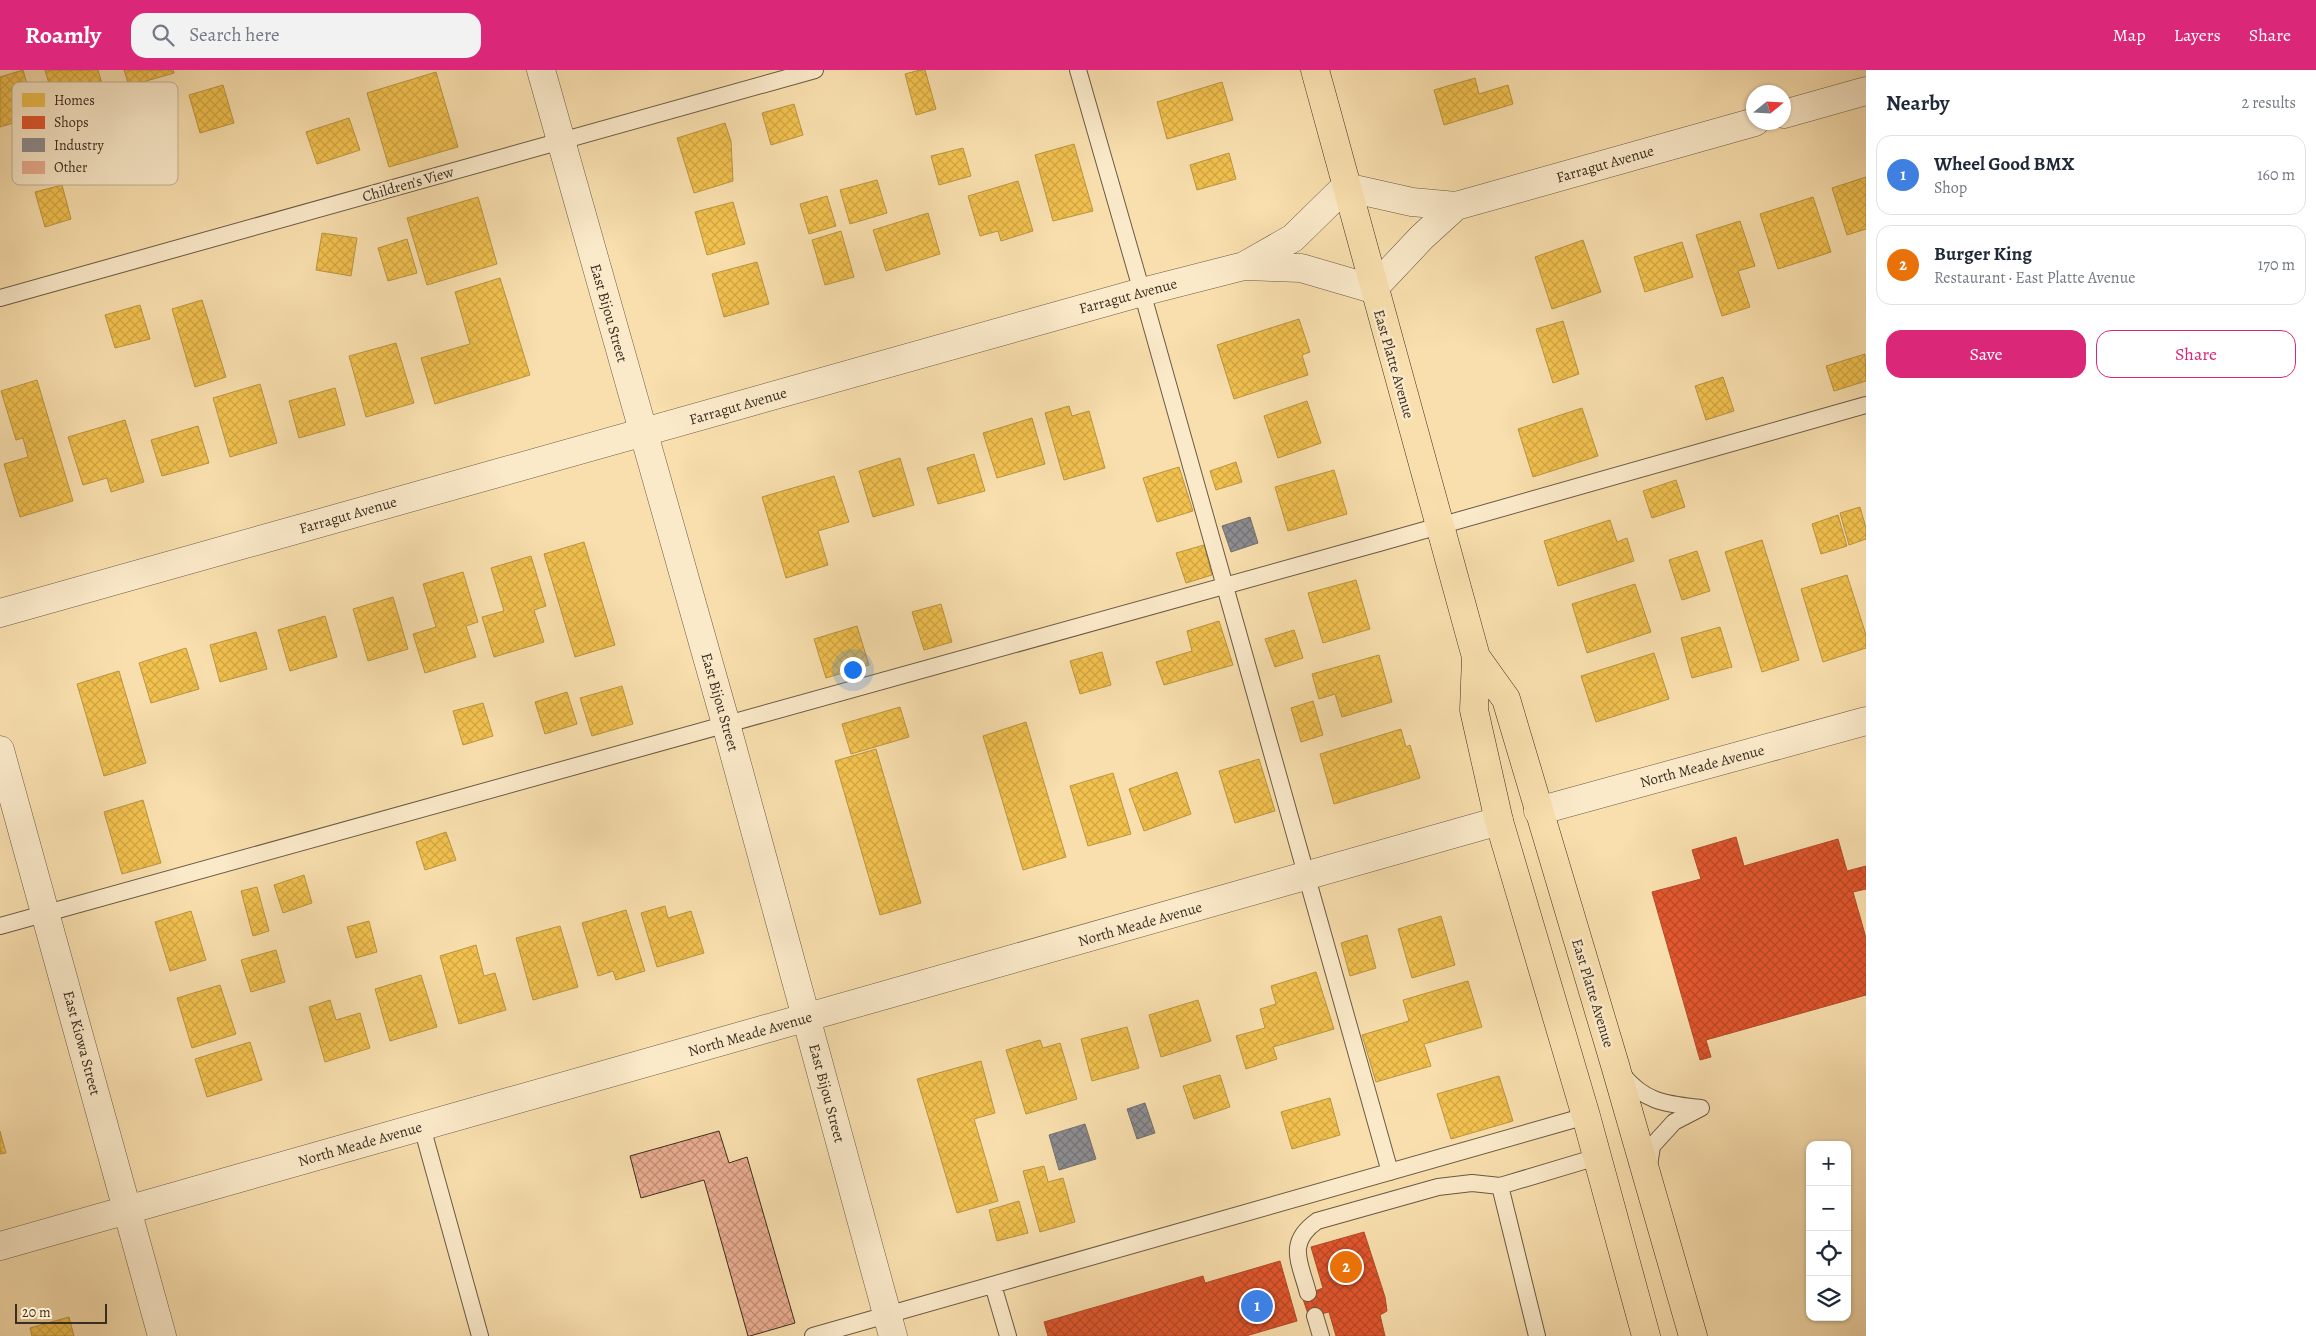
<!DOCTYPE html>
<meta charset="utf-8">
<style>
body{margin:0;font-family:Alegreya,serif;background:#f2f2f3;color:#1f2937}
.controls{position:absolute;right:15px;bottom:15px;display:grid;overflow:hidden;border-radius:10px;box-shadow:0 1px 4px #0004}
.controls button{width:45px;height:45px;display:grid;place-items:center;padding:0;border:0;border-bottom:1px solid #e0e1e3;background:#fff;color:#1f2937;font:25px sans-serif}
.compass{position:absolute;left:1746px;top:15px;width:45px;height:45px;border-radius:50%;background:#fff;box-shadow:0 1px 4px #0004;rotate:72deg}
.scale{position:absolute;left:15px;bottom:12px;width:92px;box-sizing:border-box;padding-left:5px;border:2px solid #3a2e21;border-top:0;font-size:14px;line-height:18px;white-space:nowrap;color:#3a2e21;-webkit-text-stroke:4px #fbeaca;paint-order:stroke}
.you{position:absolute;left:852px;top:599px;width:18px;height:18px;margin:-12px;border:4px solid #fff;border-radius:50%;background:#1a73e8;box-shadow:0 0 0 8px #1a73e833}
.badge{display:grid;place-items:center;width:32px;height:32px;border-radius:50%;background:#db2777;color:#fff;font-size:16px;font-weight:700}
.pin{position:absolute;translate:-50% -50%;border:2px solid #fff;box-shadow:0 1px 5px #0006}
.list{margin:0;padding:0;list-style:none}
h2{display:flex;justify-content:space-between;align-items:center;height:65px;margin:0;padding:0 20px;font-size:21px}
h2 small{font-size:16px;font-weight:400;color:#747a83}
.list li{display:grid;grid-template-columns:32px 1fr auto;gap:15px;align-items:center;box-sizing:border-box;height:80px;margin:0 10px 10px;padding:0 10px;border:1px solid #e0e1e3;border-radius:15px}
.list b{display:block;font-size:19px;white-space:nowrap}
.list p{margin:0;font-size:16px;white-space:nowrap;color:#747a83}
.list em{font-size:16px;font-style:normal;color:#747a83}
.actions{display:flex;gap:10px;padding:15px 20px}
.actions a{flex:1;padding:11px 0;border:1px solid #db2777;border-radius:15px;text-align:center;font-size:18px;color:#db2777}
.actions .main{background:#db2777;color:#fff}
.icon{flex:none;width:28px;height:28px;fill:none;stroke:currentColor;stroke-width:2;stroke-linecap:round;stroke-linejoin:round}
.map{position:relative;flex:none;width:1866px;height:1266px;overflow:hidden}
header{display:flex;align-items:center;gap:30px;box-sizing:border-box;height:70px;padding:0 25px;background:#db2777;color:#fff}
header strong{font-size:24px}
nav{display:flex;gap:28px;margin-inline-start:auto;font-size:18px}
.search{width:350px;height:45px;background:#f2f2f3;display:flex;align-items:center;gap:12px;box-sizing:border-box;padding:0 18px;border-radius:15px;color:#747a83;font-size:19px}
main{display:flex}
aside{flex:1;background:#fff}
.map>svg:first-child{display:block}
.homes{fill:url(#homes-cross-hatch);stroke:#bb9540}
.shops{fill:url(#shops-cross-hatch);stroke:#b14b2a}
.industry{fill:url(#industry-cross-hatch);stroke:#747070}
.building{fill:url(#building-cross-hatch);stroke:#3a2e21}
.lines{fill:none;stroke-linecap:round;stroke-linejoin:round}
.service-casing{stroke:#6a5a44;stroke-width:18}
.minor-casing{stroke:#6a5a44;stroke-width:29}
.tertiary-casing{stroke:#6a5a44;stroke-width:29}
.primary-casing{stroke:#3a2e21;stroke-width:29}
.service{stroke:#fbeaca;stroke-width:16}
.minor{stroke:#fbeaca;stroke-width:28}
.tertiary{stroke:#fbeaca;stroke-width:28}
.primary{stroke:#f9dfae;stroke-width:28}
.labels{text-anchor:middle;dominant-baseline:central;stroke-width:5;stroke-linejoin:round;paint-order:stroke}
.street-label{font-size:15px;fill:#3a2e21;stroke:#fbeaca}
.key{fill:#fbeaca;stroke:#c1b297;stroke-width:1}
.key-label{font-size:14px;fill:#3a2e21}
</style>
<header>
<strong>Roamly</strong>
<div class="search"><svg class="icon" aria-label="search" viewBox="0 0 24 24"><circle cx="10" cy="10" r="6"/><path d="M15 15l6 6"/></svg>Search here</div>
<nav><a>Map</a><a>Layers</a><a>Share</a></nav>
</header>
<main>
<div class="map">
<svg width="1866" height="1266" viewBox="0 0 1866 1266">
<defs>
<pattern id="homes-cross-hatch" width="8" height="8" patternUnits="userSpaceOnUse" patternTransform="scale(1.25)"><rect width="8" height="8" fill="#f2c14e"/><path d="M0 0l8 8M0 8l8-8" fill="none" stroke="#d0a644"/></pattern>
<pattern id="shops-cross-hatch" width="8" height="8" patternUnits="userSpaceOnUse" patternTransform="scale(1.25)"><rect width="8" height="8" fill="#e4572e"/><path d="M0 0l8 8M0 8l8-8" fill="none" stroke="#ba4827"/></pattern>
<pattern id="industry-cross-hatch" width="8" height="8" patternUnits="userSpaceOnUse" patternTransform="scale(1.25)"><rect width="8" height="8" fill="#8d8d92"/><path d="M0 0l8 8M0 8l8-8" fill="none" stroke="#747477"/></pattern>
<pattern id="building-cross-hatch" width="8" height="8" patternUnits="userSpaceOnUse" patternTransform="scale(1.25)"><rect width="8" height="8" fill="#ecae92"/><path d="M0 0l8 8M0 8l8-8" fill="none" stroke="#c08e77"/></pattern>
</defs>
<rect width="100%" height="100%" fill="#f9dfae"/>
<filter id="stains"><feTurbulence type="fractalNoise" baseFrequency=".004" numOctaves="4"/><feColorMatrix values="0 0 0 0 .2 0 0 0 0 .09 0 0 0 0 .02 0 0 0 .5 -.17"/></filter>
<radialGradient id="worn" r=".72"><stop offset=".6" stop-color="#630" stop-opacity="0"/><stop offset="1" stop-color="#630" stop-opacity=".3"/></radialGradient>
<path class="homes" d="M 23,0 L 36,46 L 0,57 L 0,7 Z
M 45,0 L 98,0 L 108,34 L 59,48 Z
M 124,0 L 173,0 L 174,3 L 129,16 Z
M 920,0 L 925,0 L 936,39 L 916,45 L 905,4 Z
M 436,2 L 458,77 L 389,97 L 367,23 Z
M 1475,8 L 1479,24 L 1508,15 L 1513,34 L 1444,55 L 1434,20 Z
M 1222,12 L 1233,50 L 1167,69 L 1157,32 Z
M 223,15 L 234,53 L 200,63 L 189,25 Z
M 794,34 L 803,65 L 771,75 L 762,43 Z
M 349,48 L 360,80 L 317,94 L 306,62 Z
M 725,53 L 731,71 L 733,111 L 694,123 L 677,68 Z
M 1074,74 L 1093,141 L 1053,151 L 1035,85 Z
M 963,78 L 971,106 L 939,115 L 931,86 Z
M 1229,83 L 1236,109 L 1197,120 L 1190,95 Z
M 1866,107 L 1866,159 L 1847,165 L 1832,118 Z
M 877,110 L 887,143 L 850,154 L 840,120 Z
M 1018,111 L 1033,161 L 1001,171 L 998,161 L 980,166 L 968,126 Z
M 62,115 L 71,149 L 45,157 L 35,122 Z
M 827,126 L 836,156 L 809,164 L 800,134 Z
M 478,127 L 497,194 L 427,215 L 407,148 Z
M 1813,127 L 1831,182 L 1778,199 L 1760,144 Z
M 733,132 L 745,174 L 707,185 L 695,142 Z
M 928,143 L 940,184 L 886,201 L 873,160 Z
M 1740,151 L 1755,196 L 1738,201 L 1750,237 L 1722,246 L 1696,165 Z
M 841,161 L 854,207 L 825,215 L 812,170 Z
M 322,163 L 357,168 L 351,206 L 316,200 Z
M 407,169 L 417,203 L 388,211 L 378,178 Z
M 1583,170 L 1601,222 L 1552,239 L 1535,187 Z
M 1682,172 L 1693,207 L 1645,222 L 1634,187 Z
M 757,192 L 769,234 L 724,247 L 712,204 Z
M 500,208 L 530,305 L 435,334 L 421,288 L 470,274 L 455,222 Z
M 202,230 L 226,307 L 195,317 L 172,239 Z
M 140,235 L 150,269 L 115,278 L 105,245 Z
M 1299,249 L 1310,282 L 1302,285 L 1308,305 L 1234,329 L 1217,275 Z
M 1563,251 L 1579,304 L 1553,313 L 1536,259 Z
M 396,273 L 414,333 L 366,347 L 349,286 Z
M 1865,284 L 1866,311 L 1834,321 L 1826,296 Z
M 1723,307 L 1734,341 L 1706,350 L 1695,316 Z
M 37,310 L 73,431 L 20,447 L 4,394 L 28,387 L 23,368 L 16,370 L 1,321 Z
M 260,314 L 277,373 L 230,387 L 213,328 Z
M 335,318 L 345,355 L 299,368 L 289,331 Z
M 1307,331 L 1321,373 L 1278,388 L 1264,346 Z
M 1069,336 L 1072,346 L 1089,341 L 1105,398 L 1064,410 L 1045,343 Z
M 1582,338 L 1598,386 L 1533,407 L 1518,359 Z
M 1032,348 L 1045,394 L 997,408 L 983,363 Z
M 125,350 L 144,412 L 111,422 L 107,408 L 83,415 L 68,367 Z
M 198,356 L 209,393 L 162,406 L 151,370 Z
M 974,384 L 985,421 L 938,434 L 927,398 Z
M 900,388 L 914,435 L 873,447 L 859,401 Z
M 1236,392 L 1242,412 L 1216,420 L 1210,401 Z
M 1179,397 L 1193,441 L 1157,452 L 1143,408 Z
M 1334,400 L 1347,444 L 1288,461 L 1275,417 Z
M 834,406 L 849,452 L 818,461 L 828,495 L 786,508 L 762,427 Z
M 1676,410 L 1685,437 L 1652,448 L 1643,421 Z
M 1860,437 L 1866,458 L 1866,469 L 1849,475 L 1840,443 Z
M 1838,445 L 1847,476 L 1821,484 L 1812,454 Z
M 1610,450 L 1617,472 L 1627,468 L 1634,491 L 1558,516 L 1544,471 Z
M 1762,470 L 1799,590 L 1762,602 L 1725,482 Z
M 584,472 L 615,575 L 575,587 L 544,484 Z
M 1204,475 L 1212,505 L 1186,513 L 1176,483 Z
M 1697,481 L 1710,521 L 1682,530 L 1669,490 Z
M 531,486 L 546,536 L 534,540 L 544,572 L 494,587 L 482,547 L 504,541 L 491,498 Z
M 463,502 L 478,552 L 466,556 L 476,587 L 425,603 L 413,564 L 436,557 L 423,514 Z
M 1847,505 L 1866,565 L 1866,578 L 1823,592 L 1801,519 Z
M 1356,510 L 1370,559 L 1323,573 L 1308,523 Z
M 1635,514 L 1651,562 L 1587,583 L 1572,534 Z
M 393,527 L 408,579 L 368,591 L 353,539 Z
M 941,534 L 952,572 L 924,580 L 912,542 Z
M 325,546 L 337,587 L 290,601 L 278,560 Z
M 1219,551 L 1233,595 L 1164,615 L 1156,592 L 1192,581 L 1187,561 Z
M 857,556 L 869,595 L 826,608 L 814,569 Z
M 1720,557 L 1732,597 L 1692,608 L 1681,568 Z
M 1294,560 L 1303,588 L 1275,597 L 1265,569 Z
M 256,562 L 267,599 L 220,612 L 210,575 Z
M 186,578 L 199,619 L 151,633 L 139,593 Z
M 1102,582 L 1111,615 L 1080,624 L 1070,591 Z
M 1654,583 L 1669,629 L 1596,652 L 1581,606 Z
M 1379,585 L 1392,632 L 1342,647 L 1335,624 L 1319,629 L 1312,604 Z
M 119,601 L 146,693 L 104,706 L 77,614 Z
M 622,616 L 633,654 L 592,666 L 580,628 Z
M 567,622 L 577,654 L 545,664 L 535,632 Z
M 1313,631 L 1323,665 L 1301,672 L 1291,638 Z
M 483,633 L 493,666 L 463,675 L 453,641 Z
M 900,637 L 909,667 L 851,684 L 842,654 Z
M 1026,652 L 1066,787 L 1023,800 L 983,666 Z
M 1401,659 L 1406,677 L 1410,675 L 1420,708 L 1334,734 L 1320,684 Z
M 876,679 L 921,833 L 880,845 L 835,691 Z
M 1259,689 L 1275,741 L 1235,753 L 1219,701 Z
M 1177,702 L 1191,744 L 1144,761 L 1129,719 Z
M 1113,703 L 1131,764 L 1088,776 L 1070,716 Z
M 143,730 L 161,793 L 122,804 L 104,742 Z
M 446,762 L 456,790 L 425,800 L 416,772 Z
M 304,805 L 312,833 L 283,843 L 274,815 Z
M 257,817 L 269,861 L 253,866 L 241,821 Z
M 665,836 L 668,848 L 691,841 L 704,883 L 657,897 L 641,843 Z
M 626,840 L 645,901 L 616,910 L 613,901 L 598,906 L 582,853 Z
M 191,841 L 206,890 L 170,901 L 155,852 Z
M 1441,846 L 1455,895 L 1412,908 L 1398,859 Z
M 369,851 L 377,882 L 356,888 L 347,857 Z
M 560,856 L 578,917 L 533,930 L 516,868 Z
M 1367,865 L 1376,898 L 1350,906 L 1341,873 Z
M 476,875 L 484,906 L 495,903 L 506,940 L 459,954 L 440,886 Z
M 276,880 L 285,912 L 251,922 L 241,890 Z
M 1316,902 L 1334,959 L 1273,977 L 1277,989 L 1246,999 L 1236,966 L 1265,958 L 1260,939 L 1276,934 L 1271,916 Z
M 421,905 L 437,957 L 390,971 L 375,919 Z
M 1468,911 L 1482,957 L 1424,974 L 1431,996 L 1376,1012 L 1362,965 L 1409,951 L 1403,930 Z
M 220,915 L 236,964 L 192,978 L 177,928 Z
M 330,930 L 336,950 L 360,943 L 370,978 L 325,992 L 309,937 Z
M 1198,930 L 1211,971 L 1161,987 L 1149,945 Z
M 1127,957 L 1139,998 L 1092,1011 L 1081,969 Z
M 1040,970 L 1043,978 L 1060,973 L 1077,1029 L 1026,1044 L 1006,980 Z
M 250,972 L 262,1010 L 207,1027 L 195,989 Z
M 981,991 L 995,1043 L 974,1049 L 998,1131 L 957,1143 L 917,1009 Z
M 1220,1005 L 1230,1037 L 1194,1049 L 1183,1016 Z
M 1499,1006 L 1513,1051 L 1451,1069 L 1437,1024 Z
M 1330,1028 L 1340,1065 L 1292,1079 L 1281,1042 Z
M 0,1061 L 6,1083 L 0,1084 Z
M 1044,1096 L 1048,1112 L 1063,1108 L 1075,1152 L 1040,1162 L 1023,1101 Z
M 1019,1131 L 1028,1163 L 997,1171 L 989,1140 Z
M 69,1247 L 74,1266 L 32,1266 L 30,1258 Z"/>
<path class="shops" d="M 1736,767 L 1744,796 L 1838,769 L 1847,801 L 1866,796 L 1866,819 L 1853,822 L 1866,868 L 1866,925 L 1706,970 L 1711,987 L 1700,990 L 1652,822 L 1701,809 L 1692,780 Z
M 1364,1162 L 1385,1227 L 1387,1241 L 1380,1245 L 1385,1266 L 1336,1266 L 1329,1242 L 1309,1247 L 1302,1226 L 1323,1218 L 1311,1177 Z
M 1280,1191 L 1297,1251 L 1246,1266 L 1048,1266 L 1044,1252 L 1203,1206 L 1205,1213 Z"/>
<path class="industry" d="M 1250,447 L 1258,473 L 1231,482 L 1222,456 Z
M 1145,1033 L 1155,1063 L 1137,1069 L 1127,1039 Z
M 1085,1054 L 1096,1089 L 1059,1100 L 1049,1065 Z"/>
<path class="building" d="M 719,1061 L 729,1093 L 747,1087 L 795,1253 L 750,1266 L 748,1266 L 704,1110 L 641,1128 L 630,1086 Z"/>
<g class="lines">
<g class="service-casing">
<path id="service" d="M 1078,0 L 1142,222 L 1390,1102
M 0,228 L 815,0
M 0,856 L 1379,473 L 1866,335
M 1622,1004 C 1645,1033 1667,1034 1701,1038 L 1674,1052 L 1652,1076 L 1649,1096
M 422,1057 L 480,1266
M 993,1215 L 1008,1266
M 1308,1223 C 1300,1192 1286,1173 1317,1151 L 1438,1117 L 1472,1113 L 1500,1116
M 1315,1246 L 1321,1266
M 813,1266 L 1586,1046
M 1537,1266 L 1500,1116 L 1597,1087"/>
</g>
<g class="minor-casing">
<path id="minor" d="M 1784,44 L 1866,21
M 1245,196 L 1301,198 L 1373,219 L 1422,167 L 1456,136
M 0,543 L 1142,222 L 1244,196 L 1293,168 L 1345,117 L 1412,132 L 1456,136 L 1755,52
M 0,680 L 162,1266
M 1538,741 L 1866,651
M 0,1176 L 1499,751"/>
</g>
<g class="tertiary-casing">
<path id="tertiary" d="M 541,0 L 726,654 L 893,1266"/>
</g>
<g class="primary-casing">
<path id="primary" d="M 1315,0 L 1476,587 L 1474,640 L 1499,751 L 1586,1046 L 1646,1266
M 1476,587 L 1506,629 L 1615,995 L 1693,1266"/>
</g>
<use href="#service" class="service"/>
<use href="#minor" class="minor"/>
<use href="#tertiary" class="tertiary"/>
<use href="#primary" class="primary"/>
</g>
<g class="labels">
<g class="street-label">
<text transform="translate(1605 94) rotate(-16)">Farragut Avenue</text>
<text transform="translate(408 114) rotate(-16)">Children's View</text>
<text transform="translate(1128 226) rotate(-15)">Farragut Avenue</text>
<text transform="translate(609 243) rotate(74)">East Bijou Street</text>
<text transform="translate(1394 294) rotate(74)">East Platte Avenue</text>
<text transform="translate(738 336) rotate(-16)">Farragut Avenue</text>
<text transform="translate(348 445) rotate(-16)">Farragut Avenue</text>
<text transform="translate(720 632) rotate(74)">East Bijou Street</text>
<text transform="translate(1702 696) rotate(-15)">North Meade Avenue</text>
<text transform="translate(1140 854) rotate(-16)">North Meade Avenue</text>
<text transform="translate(1593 923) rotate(73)">East Platte Avenue</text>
<text transform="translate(750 964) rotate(-16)">North Meade Avenue</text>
<text transform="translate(82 973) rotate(75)">East Kiowa Street</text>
<text transform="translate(827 1023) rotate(75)">East Bijou Street</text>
<text transform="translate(360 1074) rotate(-16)">North Meade Avenue</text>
</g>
</g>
<rect x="12" y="12" width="166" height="103" rx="8" class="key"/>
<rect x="22" y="23" width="23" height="14" fill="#f2c14e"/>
<rect x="22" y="46" width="23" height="13" fill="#e4572e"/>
<rect x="22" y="68" width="23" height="14" fill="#8d8d92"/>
<rect x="22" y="91" width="23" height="13" fill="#ecae92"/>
<g class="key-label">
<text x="54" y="35">Homes</text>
<text x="54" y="57">Shops</text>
<text x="54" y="80">Industry</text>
<text x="54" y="102">Other</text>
</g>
<rect width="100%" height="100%" filter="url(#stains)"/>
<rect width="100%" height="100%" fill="url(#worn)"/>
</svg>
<div class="controls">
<button>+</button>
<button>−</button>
<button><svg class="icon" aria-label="locate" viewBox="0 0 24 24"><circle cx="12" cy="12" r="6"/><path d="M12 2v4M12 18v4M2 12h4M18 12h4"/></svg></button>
<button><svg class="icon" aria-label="layers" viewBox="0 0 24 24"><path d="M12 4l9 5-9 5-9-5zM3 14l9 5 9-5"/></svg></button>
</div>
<svg class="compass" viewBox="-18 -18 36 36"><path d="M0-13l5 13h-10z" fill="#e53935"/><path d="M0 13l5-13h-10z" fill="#747a83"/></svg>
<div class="scale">20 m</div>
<div class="you"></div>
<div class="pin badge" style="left:1257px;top:1236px;background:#3f7fe0">1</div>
<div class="pin badge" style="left:1346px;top:1197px;background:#e8710a">2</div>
</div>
<aside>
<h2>Nearby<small>2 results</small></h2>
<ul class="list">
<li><span class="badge" style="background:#3f7fe0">1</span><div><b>Wheel Good BMX</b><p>Shop</p></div><em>160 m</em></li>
<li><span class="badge" style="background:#e8710a">2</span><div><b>Burger King</b><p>Restaurant · East Platte Avenue</p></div><em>170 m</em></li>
</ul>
<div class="actions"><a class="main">Save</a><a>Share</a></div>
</aside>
</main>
